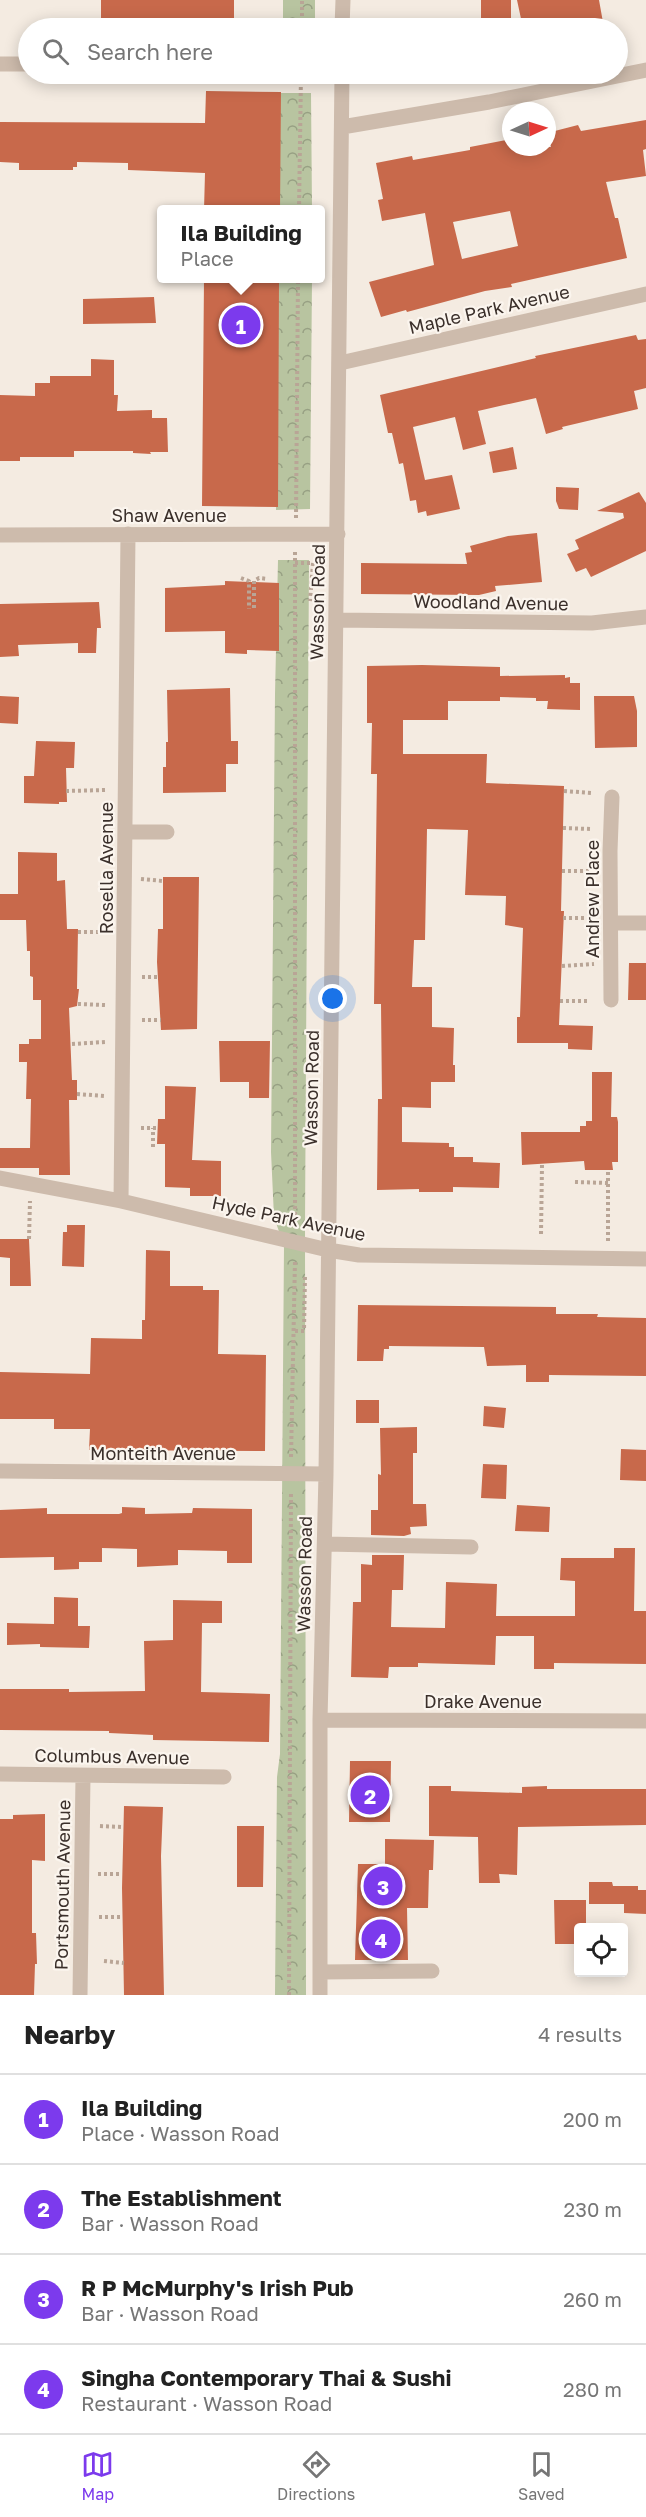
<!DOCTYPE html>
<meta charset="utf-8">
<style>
body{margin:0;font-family:"Golos Text",sans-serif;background:#f2f2f2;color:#222}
.controls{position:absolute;right:18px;bottom:18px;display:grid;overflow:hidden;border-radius:6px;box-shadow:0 3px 15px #0003}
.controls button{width:54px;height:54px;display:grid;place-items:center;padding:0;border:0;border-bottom:2px solid #e0e0e0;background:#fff;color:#222;font:30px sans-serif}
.compass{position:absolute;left:502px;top:102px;width:54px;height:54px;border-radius:50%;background:#fff;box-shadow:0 3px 15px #0003;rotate:86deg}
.you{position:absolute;left:333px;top:999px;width:21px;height:21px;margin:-15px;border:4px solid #fff;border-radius:50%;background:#1a73e8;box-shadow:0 0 0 9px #1a73e833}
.badge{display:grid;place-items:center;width:39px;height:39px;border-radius:50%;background:#7c3aed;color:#fff;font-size:20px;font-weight:700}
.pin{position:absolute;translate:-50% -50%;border:3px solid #fff;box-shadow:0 2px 6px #0006}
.popup{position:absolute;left:157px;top:205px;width:168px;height:78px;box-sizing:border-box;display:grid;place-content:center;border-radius:6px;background:#fff;filter:drop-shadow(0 2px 4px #0005);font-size:20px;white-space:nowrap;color:#767676}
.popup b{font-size:22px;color:#222}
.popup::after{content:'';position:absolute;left:50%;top:100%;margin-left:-12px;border:12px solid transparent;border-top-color:#fff}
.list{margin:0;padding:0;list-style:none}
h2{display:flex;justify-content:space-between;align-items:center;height:78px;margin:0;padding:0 24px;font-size:26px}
h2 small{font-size:20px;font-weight:400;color:#767676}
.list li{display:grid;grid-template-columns:39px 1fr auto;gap:18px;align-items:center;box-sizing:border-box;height:90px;padding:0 24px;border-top:2px solid #e0e0e0}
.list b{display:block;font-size:22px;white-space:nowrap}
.list p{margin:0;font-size:20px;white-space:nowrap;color:#767676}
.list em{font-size:20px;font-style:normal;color:#767676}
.icon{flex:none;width:33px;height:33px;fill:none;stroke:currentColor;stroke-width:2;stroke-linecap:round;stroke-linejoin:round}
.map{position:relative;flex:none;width:646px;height:1995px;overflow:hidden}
.search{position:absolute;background:#fff;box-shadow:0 3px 15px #0003;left:18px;right:18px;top:18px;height:66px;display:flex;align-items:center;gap:15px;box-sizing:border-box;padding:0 21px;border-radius:33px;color:#767676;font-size:22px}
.sheet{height:438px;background:#fff}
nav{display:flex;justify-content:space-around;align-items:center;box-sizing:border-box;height:84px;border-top:2px solid #e0e0e0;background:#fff;font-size:16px;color:#767676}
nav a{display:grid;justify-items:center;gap:3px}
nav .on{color:#7c3aed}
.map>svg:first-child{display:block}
.park{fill:url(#park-crowns)}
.building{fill:#c8694b;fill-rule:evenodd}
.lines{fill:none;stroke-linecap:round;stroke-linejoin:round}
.path{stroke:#b9a596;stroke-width:4;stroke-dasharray:3 3;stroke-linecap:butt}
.minor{stroke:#cdbbac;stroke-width:15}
.labels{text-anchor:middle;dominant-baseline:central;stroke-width:4.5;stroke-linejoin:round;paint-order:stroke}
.street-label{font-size:18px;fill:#3b302b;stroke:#fbf5ee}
</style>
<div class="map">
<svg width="646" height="1995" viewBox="0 0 646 1995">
<defs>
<pattern id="park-crowns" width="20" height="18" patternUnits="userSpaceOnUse" patternTransform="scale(1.5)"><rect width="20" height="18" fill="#b8c4a0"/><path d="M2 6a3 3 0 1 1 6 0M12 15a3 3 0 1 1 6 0" fill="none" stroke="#97a083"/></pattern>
</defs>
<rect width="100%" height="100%" fill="#f4ebe1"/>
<path class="park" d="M 283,0 L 315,0 L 315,28 L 283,28 Z
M 280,93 L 311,93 L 312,209 L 279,210 Z
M 278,279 L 312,279 L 310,509 L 276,510 Z
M 278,560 L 309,560 L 305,1225 L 306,1995 L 275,1995 L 277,1777 L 280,1754 L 284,1246 L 274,1217 L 271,1152 L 275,694 Z"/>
<path class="building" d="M 101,0 L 234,0 L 234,28 L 101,28 Z
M 481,0 L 511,0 L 511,28 L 481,28 Z
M 517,0 L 599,0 L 604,28 L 523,28 Z
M 206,91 L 281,92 L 280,210 L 204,210 L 205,173 L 128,170 L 128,163 L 77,162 L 77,167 L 73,167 L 73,170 L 19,170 L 19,163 L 0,162 L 0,122 L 205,123 Z
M 646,120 L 646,149 L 643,150 L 646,176 L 606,182 L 615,218 L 618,218 L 627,258 L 511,284 L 512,287 L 485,291 L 407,312 L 406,310 L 381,317 L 369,282 L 434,265 L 425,213 L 382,221 L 378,200 L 383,199 L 376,163 L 412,156 L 413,160 L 470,150 L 470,147 L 511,139 L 511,147 L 551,147 L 547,133 L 578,125 L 581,131 ZM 510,211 L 518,246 L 462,259 L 453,222 Z
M 204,279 L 279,279 L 278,507 L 202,506 Z
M 154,297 L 156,323 L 83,324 L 83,299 Z
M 636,335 L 638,340 L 646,339 L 646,388 L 634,391 L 638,409 L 562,427 L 563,429 L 546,434 L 536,398 L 504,405 L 478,411 L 486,444 L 463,450 L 455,417 L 413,427 L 425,480 L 452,475 L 460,509 L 427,516 L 426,511 L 418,513 L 416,500 L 410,501 L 403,463 L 399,464 L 392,433 L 388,433 L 380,395 L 536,358 L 535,356 Z
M 91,359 L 114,360 L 114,395 L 118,395 L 117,411 L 152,410 L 152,418 L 167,418 L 168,452 L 150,452 L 151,454 L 133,453 L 133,451 L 74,451 L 74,457 L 20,457 L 20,461 L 0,461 L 0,395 L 35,396 L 35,383 L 50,383 L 50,376 L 91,376 Z
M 513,447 L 517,469 L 493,473 L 489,452 Z
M 556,487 L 579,488 L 578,510 L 559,509 L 556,501 Z
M 639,492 L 646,503 L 646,551 L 591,577 L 586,568 L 576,572 L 567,554 L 579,549 L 575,540 L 624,518 L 623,513 L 597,511 Z
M 537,533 L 542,582 L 495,586 L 496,591 L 479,595 L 361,594 L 361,563 L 467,564 L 465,553 L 472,552 L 470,546 L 508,536 Z
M 225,581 L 279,583 L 279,651 L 247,650 L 247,654 L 225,653 L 225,631 L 165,632 L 165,588 L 225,585 Z
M 99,602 L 101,628 L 97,628 L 96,653 L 78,653 L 78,643 L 18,645 L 19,656 L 0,657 L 0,604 Z
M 422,665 L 500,667 L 500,676 L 565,675 L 565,678 L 570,677 L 570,683 L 580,683 L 580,710 L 547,709 L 548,701 L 536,701 L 536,698 L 500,697 L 500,701 L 448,701 L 448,720 L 403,720 L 403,754 L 487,754 L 486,783 L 564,786 L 561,911 L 564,911 L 559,1025 L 593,1026 L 592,1050 L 568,1049 L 568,1043 L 517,1043 L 517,1017 L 520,1017 L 523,928 L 505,925 L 506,896 L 465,895 L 468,830 L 427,829 L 425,940 L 414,940 L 412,987 L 432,987 L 432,1027 L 454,1028 L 453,1065 L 455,1065 L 455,1082 L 431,1082 L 431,1108 L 402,1107 L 402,1142 L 449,1143 L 449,1147 L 454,1147 L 454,1157 L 473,1157 L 473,1162 L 500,1163 L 499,1188 L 453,1187 L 453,1192 L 419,1192 L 419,1189 L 377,1190 L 378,1099 L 382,1099 L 381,1004 L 374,1004 L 377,774 L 371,774 L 372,723 L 367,723 L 367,666 Z
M 230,688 L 231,741 L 238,741 L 238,764 L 226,764 L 226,792 L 163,793 L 163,767 L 166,767 L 166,742 L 168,742 L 167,690 Z
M 0,696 L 19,697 L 18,724 L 0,723 Z
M 594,696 L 634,696 L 637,711 L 637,747 L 595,748 Z
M 36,741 L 75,742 L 74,768 L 66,768 L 67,802 L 59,802 L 59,804 L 24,803 L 24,776 L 34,776 Z
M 18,852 L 57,853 L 57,881 L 65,880 L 67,929 L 78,929 L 77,989 L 79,989 L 77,1006 L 69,1008 L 72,1080 L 77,1080 L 77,1100 L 69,1100 L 70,1175 L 39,1175 L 39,1168 L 0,1168 L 0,1148 L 30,1148 L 31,1099 L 26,1099 L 27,1062 L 19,1062 L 19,1044 L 29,1044 L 29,1039 L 41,1039 L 41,1000 L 33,1000 L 33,977 L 30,976 L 30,951 L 27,951 L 26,920 L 0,920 L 0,894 L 18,894 Z
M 163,877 L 199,877 L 197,1029 L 161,1030 L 157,962 L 158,929 L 163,929 Z
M 629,963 L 646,963 L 646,1000 L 628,1000 Z
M 219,1041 L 270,1041 L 269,1098 L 249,1098 L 249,1082 L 220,1082 Z
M 592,1072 L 612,1072 L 611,1117 L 617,1117 L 618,1122 L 618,1162 L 612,1162 L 613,1170 L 585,1170 L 584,1161 L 522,1165 L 521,1132 L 580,1132 L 580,1126 L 586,1126 L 586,1121 L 592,1121 Z
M 165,1086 L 196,1087 L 192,1160 L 221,1161 L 221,1196 L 190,1196 L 190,1188 L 165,1187 L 165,1144 L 157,1144 L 158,1119 L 165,1119 Z
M 67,1225 L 85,1225 L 84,1267 L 62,1266 L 63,1232 L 67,1232 Z
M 0,1239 L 29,1239 L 31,1286 L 10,1286 L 10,1258 L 0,1257 Z
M 146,1250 L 170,1251 L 170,1286 L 203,1286 L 203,1290 L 219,1290 L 218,1354 L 266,1355 L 265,1451 L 89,1450 L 90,1429 L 54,1429 L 54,1419 L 0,1419 L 0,1372 L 90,1374 L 91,1338 L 142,1339 L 142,1320 L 145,1320 Z
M 358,1305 L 556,1307 L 556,1314 L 598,1314 L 597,1317 L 646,1318 L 646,1376 L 549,1375 L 549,1382 L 526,1382 L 526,1365 L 487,1366 L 484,1347 L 389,1346 L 389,1349 L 384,1349 L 383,1361 L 357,1361 Z
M 356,1400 L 379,1400 L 379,1423 L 356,1423 Z
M 484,1406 L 506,1408 L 504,1428 L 483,1426 Z
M 417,1427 L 417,1453 L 413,1453 L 413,1504 L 426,1504 L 427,1526 L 410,1527 L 411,1534 L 404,1536 L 371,1535 L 371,1510 L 378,1510 L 378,1474 L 381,1475 L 380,1428 Z
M 621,1449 L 646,1450 L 646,1481 L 620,1480 Z
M 483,1464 L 507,1465 L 506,1499 L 481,1498 Z
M 517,1505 L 550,1507 L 549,1532 L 515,1531 Z
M 122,1507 L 145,1508 L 145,1514 L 192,1513 L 193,1508 L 252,1509 L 252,1563 L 227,1563 L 227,1551 L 178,1550 L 178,1565 L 137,1567 L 137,1549 L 102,1548 L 102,1562 L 79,1562 L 79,1569 L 54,1570 L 54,1557 L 0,1558 L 0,1510 L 47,1508 L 47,1514 L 119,1514 L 122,1513 Z
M 614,1548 L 635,1548 L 634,1611 L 646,1611 L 646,1664 L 554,1663 L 554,1669 L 534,1669 L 534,1636 L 496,1636 L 495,1665 L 418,1663 L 418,1667 L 389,1667 L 388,1678 L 351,1677 L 353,1602 L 361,1602 L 361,1564 L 372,1565 L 372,1555 L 404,1555 L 403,1590 L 392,1590 L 391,1627 L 445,1628 L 446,1582 L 497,1584 L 496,1616 L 575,1616 L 575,1581 L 560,1580 L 561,1558 L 614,1558 Z
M 54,1597 L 78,1598 L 78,1626 L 90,1626 L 89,1648 L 40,1647 L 40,1644 L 7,1645 L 7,1623 L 54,1624 Z
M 173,1600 L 222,1601 L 222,1623 L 202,1623 L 201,1692 L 270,1694 L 269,1742 L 153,1740 L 153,1735 L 109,1733 L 109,1731 L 0,1730 L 0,1689 L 69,1689 L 69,1692 L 145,1691 L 144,1641 L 173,1640 Z
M 350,1761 L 391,1761 L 390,1822 L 349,1822 Z
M 429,1786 L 451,1786 L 451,1791 L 522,1793 L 522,1787 L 547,1786 L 547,1789 L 646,1789 L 646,1825 L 518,1827 L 517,1875 L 499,1874 L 500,1883 L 479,1883 L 478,1837 L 429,1836 Z
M 124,1806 L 163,1807 L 161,1856 L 164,1995 L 124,1995 L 122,1888 Z
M 45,1814 L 45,1861 L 32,1860 L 32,1933 L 36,1933 L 37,1964 L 35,1964 L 34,1995 L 0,1995 L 0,1819 L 13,1819 L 13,1815 Z
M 237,1826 L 264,1826 L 263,1887 L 237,1887 Z
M 385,1839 L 434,1840 L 433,1870 L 429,1870 L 428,1908 L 407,1908 L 408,1960 L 355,1960 L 358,1864 L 385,1864 Z
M 589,1882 L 612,1882 L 613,1886 L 638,1886 L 638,1890 L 646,1890 L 646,1914 L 624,1913 L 624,1904 L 589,1904 Z
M 554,1900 L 586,1900 L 586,1928 L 579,1928 L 579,1944 L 555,1944 Z"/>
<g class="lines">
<path class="path" d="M 302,28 L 302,0
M 299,210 L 301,74
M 296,518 L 298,278
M 295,552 L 295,1226
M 295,563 L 313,563 L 310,601
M 241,578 L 249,581 L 249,609
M 254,608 L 254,581 L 259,578 L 268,579
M 66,791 L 107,790
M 564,791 L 592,793
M 563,828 L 591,829
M 562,871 L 592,871
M 141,879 L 163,881
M 563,918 L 590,918
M 78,932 L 106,932
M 562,966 L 594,964
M 142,977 L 157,977
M 560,1001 L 590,1001
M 78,1004 L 105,1005
M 142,1020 L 161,1020
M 72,1044 L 105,1042
M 77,1094 L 105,1096
M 141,1128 L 158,1128
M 153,1147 L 153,1128
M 575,1182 L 608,1183
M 541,1234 L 542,1165
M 29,1239 L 30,1201
M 608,1241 L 608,1170
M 295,1331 L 304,1331 L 305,1276
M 291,1457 L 295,1260
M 100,1826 L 123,1827
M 98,1874 L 122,1874
M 99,1917 L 122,1917
M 104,1961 L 124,1963
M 289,1995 L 291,1491"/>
<path class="minor" d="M 342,28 L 343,0
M 0,64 L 28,64
M 342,127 L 489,102 L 646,70
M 340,363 L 646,294
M 0,535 L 338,534
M 336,620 L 592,623 L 646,617
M 125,832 L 167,832
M 612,923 L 646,923
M 611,1000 L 610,851 L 612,797
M 0,1178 L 121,1201 L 328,1250 L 359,1255 L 646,1259
M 121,1201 L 128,534
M 0,1471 L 326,1474
M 325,1544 L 471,1547
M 320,1720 L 646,1721
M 0,1774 L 224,1777
M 320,1972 L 432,1971
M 80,1995 L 83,1776
M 320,1995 L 320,1720 L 326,1474 L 342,74"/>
</g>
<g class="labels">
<g class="street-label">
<text transform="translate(489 309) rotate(-13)">Maple Park Avenue</text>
<text x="169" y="515">Shaw Avenue</text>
<text transform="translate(317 602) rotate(-89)">Wasson Road</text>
<text transform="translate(491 602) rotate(1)">Woodland Avenue</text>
<text transform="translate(106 868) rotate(-90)">Rosella Avenue</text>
<text transform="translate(592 899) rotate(-90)">Andrew Place</text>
<text transform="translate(311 1088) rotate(-89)">Wasson Road</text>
<text transform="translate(289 1218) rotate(12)">Hyde Park Avenue</text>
<text x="163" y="1453">Monteith Avenue</text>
<text transform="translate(304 1574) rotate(-89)">Wasson Road</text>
<text x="483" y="1701">Drake Avenue</text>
<text transform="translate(112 1756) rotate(1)">Columbus Avenue</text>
<text transform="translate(62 1885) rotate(-89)">Portsmouth Avenue</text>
</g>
</g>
</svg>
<div class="controls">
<button><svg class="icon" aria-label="locate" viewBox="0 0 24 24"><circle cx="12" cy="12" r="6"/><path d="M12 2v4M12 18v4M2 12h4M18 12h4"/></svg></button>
</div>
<svg class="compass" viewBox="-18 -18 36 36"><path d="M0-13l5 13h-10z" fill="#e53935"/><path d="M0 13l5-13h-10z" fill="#767676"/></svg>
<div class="you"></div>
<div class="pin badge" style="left:241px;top:325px">1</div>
<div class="popup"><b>Ila Building</b>Place</div>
<div class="pin badge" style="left:370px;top:1795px">2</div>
<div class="pin badge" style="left:383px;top:1886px">3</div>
<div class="pin badge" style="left:381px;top:1939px">4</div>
<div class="search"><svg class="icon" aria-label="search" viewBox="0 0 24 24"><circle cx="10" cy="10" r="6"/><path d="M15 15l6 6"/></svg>Search here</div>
</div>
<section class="sheet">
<h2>Nearby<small>4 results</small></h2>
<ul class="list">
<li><span class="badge">1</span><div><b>Ila Building</b><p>Place · Wasson Road</p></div><em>200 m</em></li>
<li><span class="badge">2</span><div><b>The Establishment</b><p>Bar · Wasson Road</p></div><em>230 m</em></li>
<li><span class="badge">3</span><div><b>R P McMurphy's Irish Pub</b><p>Bar · Wasson Road</p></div><em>260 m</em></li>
<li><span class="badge">4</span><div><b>Singha Contemporary Thai &amp; Sushi</b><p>Restaurant · Wasson Road</p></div><em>280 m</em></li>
</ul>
</section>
<nav>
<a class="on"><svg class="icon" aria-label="map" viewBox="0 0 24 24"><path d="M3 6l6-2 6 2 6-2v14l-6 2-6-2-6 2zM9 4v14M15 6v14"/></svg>Map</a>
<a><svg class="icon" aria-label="directions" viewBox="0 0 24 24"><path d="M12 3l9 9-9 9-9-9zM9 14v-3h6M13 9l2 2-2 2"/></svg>Directions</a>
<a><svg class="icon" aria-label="saved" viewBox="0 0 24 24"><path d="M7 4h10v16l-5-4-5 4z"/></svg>Saved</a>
</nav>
